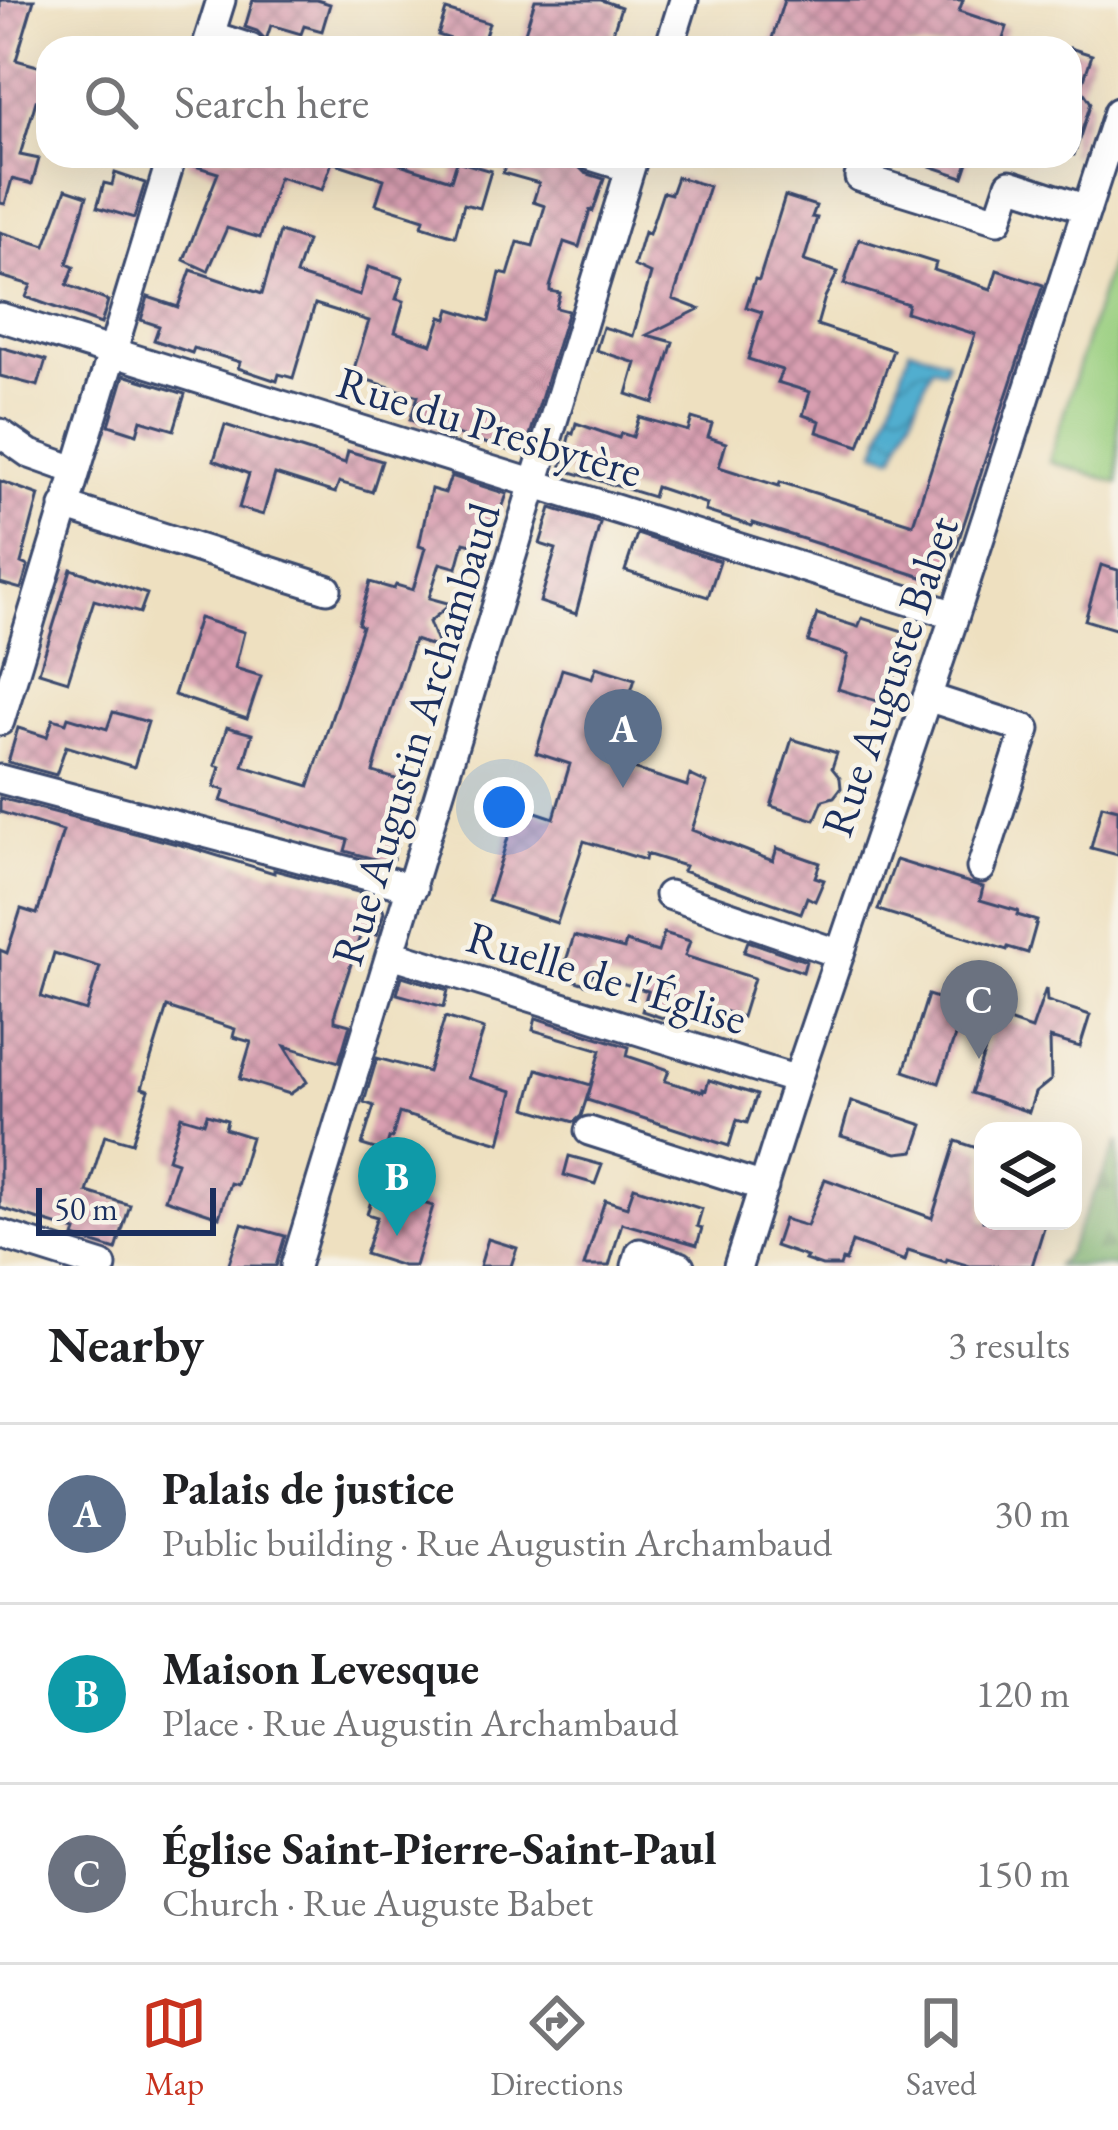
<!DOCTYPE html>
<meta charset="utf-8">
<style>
body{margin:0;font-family:"EB Garamond",serif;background:#f2f2f2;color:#202124}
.controls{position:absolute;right:36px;bottom:36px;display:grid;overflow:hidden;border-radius:24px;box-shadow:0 12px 48px #0002}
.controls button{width:108px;height:108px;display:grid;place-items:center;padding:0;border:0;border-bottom:3px solid #e0e0e0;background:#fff;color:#202124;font:60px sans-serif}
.scale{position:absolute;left:36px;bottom:30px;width:180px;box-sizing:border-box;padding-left:12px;border:6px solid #1b2f5e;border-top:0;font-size:33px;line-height:42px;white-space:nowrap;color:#1b2f5e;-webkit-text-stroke:9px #f7f3e8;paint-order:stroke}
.you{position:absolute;left:504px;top:807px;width:42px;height:42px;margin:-30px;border:9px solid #fff;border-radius:50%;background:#1a73e8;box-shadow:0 0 0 18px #1a73e833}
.badge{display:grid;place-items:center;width:78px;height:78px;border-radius:50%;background:#c8321e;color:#fff;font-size:39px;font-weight:700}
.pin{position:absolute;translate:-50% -99px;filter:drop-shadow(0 3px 6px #0008)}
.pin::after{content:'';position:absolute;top:63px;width:42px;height:36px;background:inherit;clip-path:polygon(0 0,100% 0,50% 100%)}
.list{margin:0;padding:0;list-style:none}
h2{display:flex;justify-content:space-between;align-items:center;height:156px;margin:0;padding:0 48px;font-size:51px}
h2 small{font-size:39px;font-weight:400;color:#757577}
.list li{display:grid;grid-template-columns:78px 1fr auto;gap:36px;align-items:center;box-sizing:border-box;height:180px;padding:0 48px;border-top:3px solid #e0e0e0}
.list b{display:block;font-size:45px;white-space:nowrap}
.list p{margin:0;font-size:39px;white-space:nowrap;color:#757577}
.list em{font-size:39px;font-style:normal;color:#757577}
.icon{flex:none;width:66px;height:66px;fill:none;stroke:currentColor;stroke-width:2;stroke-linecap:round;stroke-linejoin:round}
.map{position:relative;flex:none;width:1118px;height:1266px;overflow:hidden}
.search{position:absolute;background:#fff;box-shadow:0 12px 48px #0002;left:36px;right:36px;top:36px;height:132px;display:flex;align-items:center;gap:30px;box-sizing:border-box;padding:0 42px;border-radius:36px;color:#757577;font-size:45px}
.sheet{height:696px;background:#fff}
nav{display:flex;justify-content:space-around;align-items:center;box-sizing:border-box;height:168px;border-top:3px solid #e0e0e0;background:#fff;font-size:33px;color:#757577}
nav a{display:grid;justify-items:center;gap:6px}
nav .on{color:#c8321e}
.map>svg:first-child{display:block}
.forest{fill:url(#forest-firs);stroke:#4b7066;stroke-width:3}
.park{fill:#9acf80;stroke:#5a7f6f;stroke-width:3}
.water{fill:url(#water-waves);stroke:#366e96;stroke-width:3}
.building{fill:url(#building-cross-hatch);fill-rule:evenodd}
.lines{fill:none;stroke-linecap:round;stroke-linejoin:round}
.minor-casing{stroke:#3b4a6d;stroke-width:33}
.minor{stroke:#fff;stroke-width:27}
.labels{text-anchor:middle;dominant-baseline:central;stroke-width:9;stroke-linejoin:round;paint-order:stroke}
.street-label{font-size:45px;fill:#1b2f5e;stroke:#f7f3e8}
</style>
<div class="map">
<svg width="1118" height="1266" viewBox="0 0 1118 1266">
<defs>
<pattern id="forest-firs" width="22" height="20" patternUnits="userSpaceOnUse" patternTransform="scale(3)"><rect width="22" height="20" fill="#7bb26e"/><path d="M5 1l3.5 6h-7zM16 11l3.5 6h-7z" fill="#64915e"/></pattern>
<pattern id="water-waves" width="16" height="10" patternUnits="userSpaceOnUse" patternTransform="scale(3)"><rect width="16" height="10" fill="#51aecf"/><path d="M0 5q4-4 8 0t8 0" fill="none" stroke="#428eab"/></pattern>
<pattern id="building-cross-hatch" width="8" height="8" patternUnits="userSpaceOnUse" patternTransform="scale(3)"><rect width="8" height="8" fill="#d99fb1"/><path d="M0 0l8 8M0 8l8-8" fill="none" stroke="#af8293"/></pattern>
</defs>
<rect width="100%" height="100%" fill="#f7f3e8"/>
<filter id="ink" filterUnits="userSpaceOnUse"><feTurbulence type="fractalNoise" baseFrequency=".00833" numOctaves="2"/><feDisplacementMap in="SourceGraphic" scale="24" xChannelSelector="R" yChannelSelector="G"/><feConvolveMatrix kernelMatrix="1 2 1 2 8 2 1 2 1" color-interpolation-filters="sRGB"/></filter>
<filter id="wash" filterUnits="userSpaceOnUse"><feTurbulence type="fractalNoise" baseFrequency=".004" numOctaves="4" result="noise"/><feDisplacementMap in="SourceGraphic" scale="48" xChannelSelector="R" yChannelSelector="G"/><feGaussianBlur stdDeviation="2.7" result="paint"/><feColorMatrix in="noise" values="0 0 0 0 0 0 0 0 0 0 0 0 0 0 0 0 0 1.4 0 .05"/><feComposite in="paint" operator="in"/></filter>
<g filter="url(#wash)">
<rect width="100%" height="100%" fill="#eee0c0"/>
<path class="forest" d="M 1118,1141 L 1118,1266 L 1056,1266 L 1067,1253 Z"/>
<path class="park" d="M 1118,237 L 1118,483 L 1049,461 Z"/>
<path class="water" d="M 910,348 L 947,360 L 944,370 L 932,367 L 894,457 L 876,451 Z"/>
<g id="blocks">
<path class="building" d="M 0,0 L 34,0 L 16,60 L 48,69 L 48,105 L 36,101 L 20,155 L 39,159 L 32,184 L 12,179 L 5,204 L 0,203 Z
M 253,0 L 317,0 L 330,4 L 322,31 L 304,26 L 301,34 L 271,25 L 266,40 L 257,31 L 245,27 Z
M 535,0 L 601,0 L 621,7 L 608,48 L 520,48 Z
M 784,0 L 963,0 L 959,11 L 1007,27 L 1000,48 L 769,48 Z
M 446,10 L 489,23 L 481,48 L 455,48 L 457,41 L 438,35 Z
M 1070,48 L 1092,55 L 1081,88 L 1091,103 L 1074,155 L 1070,155 Z
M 190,156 L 391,156 L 390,161 L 451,180 L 457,161 L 491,171 L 480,208 L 464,204 L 455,236 L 422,226 L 424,219 L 376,204 L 384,179 L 332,162 L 322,190 L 279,177 L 260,238 L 227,228 L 208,271 L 184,260 L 218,173 L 188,164 Z
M 508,156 L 556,156 L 574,162 L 585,173 L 604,179 L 593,211 L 590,210 L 579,247 L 564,242 L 550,287 L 550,291 L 560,293 L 556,308 L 568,311 L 524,455 L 410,420 L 418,396 L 352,375 L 369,321 L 315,304 L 293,378 L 279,374 L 277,381 L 238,368 L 240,362 L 194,348 L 192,353 L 154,340 L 159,326 L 141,320 L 148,297 L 178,307 L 191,270 L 262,294 L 280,232 L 307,241 L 296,275 L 360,295 L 368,267 L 403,278 L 396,299 L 404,301 L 395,332 L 432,344 L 441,317 L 447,319 L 450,309 L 489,321 L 500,273 L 508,275 L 518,242 L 533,246 L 545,206 L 533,202 L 539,183 L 503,173 Z
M 912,156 L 970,156 L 963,177 L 912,160 Z
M 115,173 L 145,183 L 134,218 L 97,207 L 104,183 L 112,185 Z
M 677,177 L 709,186 L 673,299 L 699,309 L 647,335 L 673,342 L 654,403 L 627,394 L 636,363 L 596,350 L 603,327 L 633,336 L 651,274 L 634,266 L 644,232 L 649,234 L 663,192 L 671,194 Z
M 66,189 L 87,196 L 67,264 L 74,267 L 67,285 L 108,301 L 101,324 L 26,297 L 31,285 L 0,276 L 0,232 L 45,246 Z
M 785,196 L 816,206 L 812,217 L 817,218 L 804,261 L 838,272 L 825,297 L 817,325 L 893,350 L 859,446 L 817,432 L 820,421 L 803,415 L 810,392 L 777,382 L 782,370 L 748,359 L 762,312 L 746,307 L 755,279 L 759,280 Z
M 859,239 L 936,263 L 934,270 L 991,289 L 997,270 L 1043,285 L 944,584 L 753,523 L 752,526 L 705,511 L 707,504 L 656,487 L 653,497 L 561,469 L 570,433 L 573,434 L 576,423 L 619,438 L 621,433 L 633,437 L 639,417 L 688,431 L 692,418 L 712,424 L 708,437 L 726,443 L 719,467 L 779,486 L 780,482 L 913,524 L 975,334 L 906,312 L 908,304 L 844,284 Z
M 0,347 L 46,360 L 38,386 L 0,376 Z
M 124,375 L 185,394 L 174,430 L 141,420 L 137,434 L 109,425 Z
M 225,425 L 345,463 L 348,451 L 382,461 L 372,492 L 339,482 L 335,493 L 275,474 L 263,515 L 239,508 L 249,474 L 214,460 Z
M 451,476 L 507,494 L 488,548 L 464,542 L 457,568 L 440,563 L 429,598 L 451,604 L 429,622 L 439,648 L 414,640 L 384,733 L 373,772 L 415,785 L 393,859 L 385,862 L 345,851 L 348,840 L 221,801 L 225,790 L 214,787 L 220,767 L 215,765 L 227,727 L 252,734 L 243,766 L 309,786 L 362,626 L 358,624 L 370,582 L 394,589 L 396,585 L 413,590 L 425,548 L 419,546 L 431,489 L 445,493 Z
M 0,481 L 39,495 L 21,563 L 28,566 L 21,589 L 0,583 Z
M 551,508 L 600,523 L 576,614 L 540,602 L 556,549 L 540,544 Z
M 637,534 L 720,561 L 708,597 L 625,571 Z
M 1101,565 L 1118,570 L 1118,630 L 1085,620 Z
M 71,569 L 147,594 L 140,613 L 94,600 L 68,681 L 39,672 Z
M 817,614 L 858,627 L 862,618 L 909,633 L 886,704 L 838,689 L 848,655 L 808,642 Z
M 199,618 L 244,632 L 235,668 L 261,676 L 247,719 L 174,695 Z
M 596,667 L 635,679 L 609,761 L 687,786 L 690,775 L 707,783 L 692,830 L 773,861 L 777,848 L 820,863 L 815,877 L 824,880 L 815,901 L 807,897 L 801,913 L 683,871 L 685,866 L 646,854 L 645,860 L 584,841 L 557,923 L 488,901 L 518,806 L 554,818 L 570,764 L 536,753 L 562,669 L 592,678 Z
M 113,712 L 148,722 L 134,767 L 66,746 L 56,775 L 8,762 L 18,728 L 47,737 L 53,719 L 66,723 L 68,717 L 107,729 Z
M 792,739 L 837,753 L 832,768 L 840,778 L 841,788 L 834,797 L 823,800 L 815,820 L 771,806 Z
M 0,798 L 192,848 L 274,873 L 274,870 L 377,897 L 384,912 L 377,935 L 362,930 L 335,1013 L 335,1021 L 350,1025 L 339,1062 L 285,1046 L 307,1082 L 290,1094 L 240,1079 L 251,1042 L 233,1037 L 235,1029 L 167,1007 L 142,1088 L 149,1090 L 132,1143 L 105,1135 L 87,1192 L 130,1205 L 116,1250 L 74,1237 L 76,1231 L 0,1208 L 0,950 L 7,953 L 21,909 L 37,914 L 63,831 L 0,812 ZM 54,953 L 100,967 L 86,1011 L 41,997 Z
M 1102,805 L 1118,809 L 1118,855 L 1091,848 Z
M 896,860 L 983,887 L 980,900 L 1018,911 L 1017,915 L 1037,921 L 1028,953 L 1008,947 L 1007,950 L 878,910 Z
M 664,933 L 690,941 L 685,956 L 754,978 L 742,1017 L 688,1000 L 682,1019 L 667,1015 L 666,1019 L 642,1011 L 648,991 L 592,974 L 588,985 L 561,976 L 574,936 L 624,949 L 626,942 L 658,952 Z
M 748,941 L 806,961 L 803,972 L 744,952 Z
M 402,976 L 448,990 L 444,1007 L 397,994 Z
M 1046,988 L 1047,1001 L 1090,1015 L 1080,1047 L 1050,1038 L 1051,1080 L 1035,1093 L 1029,1112 L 971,1093 L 996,1017 L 1032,1029 Z
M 928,995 L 965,1007 L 939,1083 L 904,1071 Z
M 445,1017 L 484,1029 L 468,1078 L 513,1091 L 500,1143 L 399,1113 L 392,1138 L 389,1138 L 385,1152 L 362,1145 L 374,1106 L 364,1102 L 377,1058 L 428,1072 Z
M 536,1018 L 629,1047 L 627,1056 L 669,1070 L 665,1081 L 703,1092 L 703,1089 L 706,1090 L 709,1080 L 757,1095 L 747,1123 L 737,1120 L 729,1146 L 587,1100 L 601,1050 L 533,1030 Z
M 537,1069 L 591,1085 L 581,1116 L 574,1122 L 526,1108 Z
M 851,1101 L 923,1125 L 914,1151 L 897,1153 L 841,1136 Z
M 207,1114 L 227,1120 L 225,1129 L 251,1137 L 237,1185 L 230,1183 L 219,1217 L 165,1199 L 177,1162 L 168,1159 L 181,1116 L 204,1123 Z
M 956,1141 L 983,1150 L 983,1221 L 1046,1221 L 1032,1266 L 970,1266 L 947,1259 L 946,1262 L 908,1250 L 905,1261 L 852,1242 L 846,1261 L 842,1260 L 840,1266 L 822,1266 L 805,1260 L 807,1257 L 775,1246 L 784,1219 L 807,1226 L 825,1179 L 932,1218 Z
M 569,1156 L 602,1165 L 595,1184 L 564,1175 Z
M 634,1187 L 702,1209 L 697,1226 L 702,1228 L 697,1245 L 622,1223 L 609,1266 L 584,1266 L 605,1200 L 627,1207 Z
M 375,1188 L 433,1206 L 415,1266 L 403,1266 L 365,1254 L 377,1217 L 367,1214 Z
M 242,1224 L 285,1236 L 276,1266 L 228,1266 Z
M 488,1239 L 517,1248 L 511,1266 L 480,1266 Z"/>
</g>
</g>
<g filter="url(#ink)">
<use href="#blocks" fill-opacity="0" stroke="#3b4a6d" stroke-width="3"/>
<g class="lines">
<g class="minor-casing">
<path id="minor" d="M 210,35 L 250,48
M 206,48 L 221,0
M 669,48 L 684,0
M 591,156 L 630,168
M 859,177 L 998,220 L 1010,184 L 1087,209
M 0,317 L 955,615
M 0,433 L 30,454 L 75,470
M 64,506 L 327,589
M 927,697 L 1026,729 L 981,868
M 0,721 L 172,156
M 0,779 L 413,888
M 669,895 L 840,954
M 392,954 L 797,1080
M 589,1131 L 764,1187
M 0,1234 L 102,1266
M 295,1266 L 634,156
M 636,1266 L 640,1253 L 680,1266
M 738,1266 L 797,1080 L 955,615 L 1118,112"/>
</g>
<use href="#minor" class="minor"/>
</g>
</g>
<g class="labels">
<g class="street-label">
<text transform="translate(490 426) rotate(17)">Rue du Presbytère</text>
<text transform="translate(889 676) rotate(-71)">Rue Auguste Babet</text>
<text transform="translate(415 734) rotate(-73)">Rue Augustin Archambaud</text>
<text transform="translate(607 977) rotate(17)">Ruelle de l'Église</text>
</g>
</g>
</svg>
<div class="controls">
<button><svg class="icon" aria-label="layers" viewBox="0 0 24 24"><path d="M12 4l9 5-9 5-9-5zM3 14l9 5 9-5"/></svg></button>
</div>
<div class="scale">50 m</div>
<div class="you"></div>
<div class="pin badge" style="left:623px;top:788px;background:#5c6f8a">A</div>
<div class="pin badge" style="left:397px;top:1236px;background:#0f9aa8">B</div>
<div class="pin badge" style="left:979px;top:1059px;background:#6b7280">C</div>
<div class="search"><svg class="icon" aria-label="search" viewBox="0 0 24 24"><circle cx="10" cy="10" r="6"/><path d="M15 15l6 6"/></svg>Search here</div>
</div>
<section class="sheet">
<h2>Nearby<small>3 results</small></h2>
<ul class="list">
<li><span class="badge" style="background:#5c6f8a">A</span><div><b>Palais de justice</b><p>Public building · Rue Augustin Archambaud</p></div><em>30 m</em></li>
<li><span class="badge" style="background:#0f9aa8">B</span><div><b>Maison Levesque</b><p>Place · Rue Augustin Archambaud</p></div><em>120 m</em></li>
<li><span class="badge" style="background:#6b7280">C</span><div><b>Église Saint-Pierre-Saint-Paul</b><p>Church · Rue Auguste Babet</p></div><em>150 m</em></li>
</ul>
</section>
<nav>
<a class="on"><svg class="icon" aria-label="map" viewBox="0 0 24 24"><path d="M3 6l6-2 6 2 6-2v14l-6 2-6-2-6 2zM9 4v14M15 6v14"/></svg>Map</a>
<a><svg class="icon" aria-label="directions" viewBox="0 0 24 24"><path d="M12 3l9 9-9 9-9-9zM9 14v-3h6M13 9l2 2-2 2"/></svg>Directions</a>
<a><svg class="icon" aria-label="saved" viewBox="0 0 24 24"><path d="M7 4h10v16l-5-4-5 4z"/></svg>Saved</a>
</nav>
